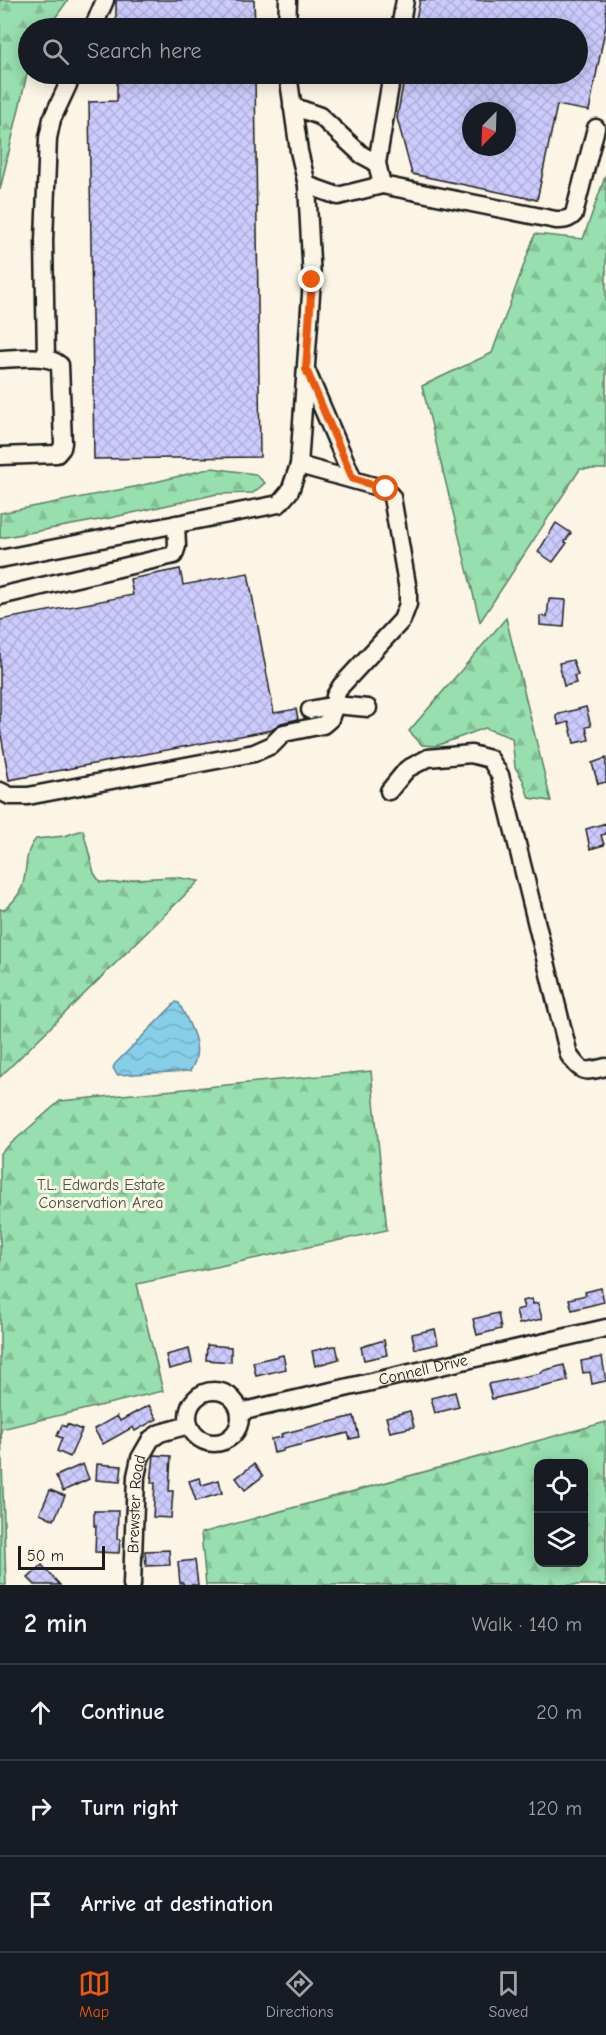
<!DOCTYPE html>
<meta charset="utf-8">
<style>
body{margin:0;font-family:"Comic Neue",sans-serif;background:#242831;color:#f1f3f6}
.controls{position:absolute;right:18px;bottom:18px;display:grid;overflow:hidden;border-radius:12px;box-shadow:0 3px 15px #0003}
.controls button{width:54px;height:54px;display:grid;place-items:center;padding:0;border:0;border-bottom:2px solid #363941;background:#171b24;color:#f1f3f6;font:30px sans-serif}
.compass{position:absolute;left:462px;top:102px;width:54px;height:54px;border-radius:50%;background:#171b24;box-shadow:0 3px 15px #0003;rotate:203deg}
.scale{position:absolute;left:18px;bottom:15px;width:87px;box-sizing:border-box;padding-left:6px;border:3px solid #1c1c1c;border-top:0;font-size:16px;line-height:21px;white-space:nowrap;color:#1c1c1c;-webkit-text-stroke:4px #fcf5e5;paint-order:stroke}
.stop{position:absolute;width:18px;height:18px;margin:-14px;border:4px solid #ea580c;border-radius:50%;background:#fff}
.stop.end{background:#ea580c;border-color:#fff;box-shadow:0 2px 6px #0008}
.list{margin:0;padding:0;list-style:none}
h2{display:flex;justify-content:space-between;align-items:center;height:78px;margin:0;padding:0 24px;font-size:26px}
h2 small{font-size:20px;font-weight:400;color:#9ea1a6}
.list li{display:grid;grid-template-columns:39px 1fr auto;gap:18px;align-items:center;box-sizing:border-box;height:96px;padding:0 24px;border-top:2px solid #363941}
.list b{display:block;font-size:22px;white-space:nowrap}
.list em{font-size:20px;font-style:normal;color:#9ea1a6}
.icon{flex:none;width:33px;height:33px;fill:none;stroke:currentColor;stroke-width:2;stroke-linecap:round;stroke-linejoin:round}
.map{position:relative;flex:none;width:606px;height:1585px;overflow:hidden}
.search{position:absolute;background:#171b24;box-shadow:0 3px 15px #0003;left:18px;right:18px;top:18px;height:66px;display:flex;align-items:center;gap:15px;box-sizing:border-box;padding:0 21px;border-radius:33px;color:#9ea1a6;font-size:22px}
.sheet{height:366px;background:#171b24}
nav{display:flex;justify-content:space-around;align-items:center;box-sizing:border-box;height:84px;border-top:2px solid #363941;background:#171b24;font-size:16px;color:#9ea1a6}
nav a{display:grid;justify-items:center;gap:3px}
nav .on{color:#ea580c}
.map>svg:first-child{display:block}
.forest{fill:url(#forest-firs);stroke:#5a7e65;stroke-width:1.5;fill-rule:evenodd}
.water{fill:url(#water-waves);stroke:#5c8796;stroke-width:1.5}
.building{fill:url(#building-cross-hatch);stroke:#1c1c1c;stroke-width:1.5;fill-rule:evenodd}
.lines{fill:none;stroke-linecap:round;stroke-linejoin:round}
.minor-casing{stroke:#1c1c1c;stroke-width:21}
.minor{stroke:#fcf5e5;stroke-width:16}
.route{stroke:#ea580c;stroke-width:8}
.labels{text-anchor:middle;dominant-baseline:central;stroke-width:6;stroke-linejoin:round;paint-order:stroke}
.park-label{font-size:16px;fill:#415648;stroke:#fcf5e5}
.street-label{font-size:16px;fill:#1c1c1c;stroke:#fcf5e5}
</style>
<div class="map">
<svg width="606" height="1585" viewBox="0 0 606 1585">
<defs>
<pattern id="forest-firs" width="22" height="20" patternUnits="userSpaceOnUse" patternTransform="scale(1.5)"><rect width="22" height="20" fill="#97dfae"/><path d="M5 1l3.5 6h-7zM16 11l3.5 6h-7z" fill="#82bf95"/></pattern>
<pattern id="water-waves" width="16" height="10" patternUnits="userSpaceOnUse" patternTransform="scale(1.5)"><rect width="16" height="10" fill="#87cee8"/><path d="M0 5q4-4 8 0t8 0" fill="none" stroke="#74b0c6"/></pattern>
<pattern id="building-cross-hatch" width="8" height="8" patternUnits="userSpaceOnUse" patternTransform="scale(1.5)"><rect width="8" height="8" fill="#cccbfd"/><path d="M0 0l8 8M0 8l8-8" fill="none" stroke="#afaed8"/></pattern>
</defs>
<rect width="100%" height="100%" fill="#fcf5e5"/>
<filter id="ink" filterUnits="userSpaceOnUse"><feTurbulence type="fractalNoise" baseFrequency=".0167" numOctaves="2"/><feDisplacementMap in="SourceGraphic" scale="12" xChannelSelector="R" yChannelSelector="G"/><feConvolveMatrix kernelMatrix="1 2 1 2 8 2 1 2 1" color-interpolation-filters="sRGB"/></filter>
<g filter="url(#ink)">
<path class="forest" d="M 0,0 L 68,0 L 48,28 L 28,28 L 28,70 L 0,190 Z
M 606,174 L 606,469 L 580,469 L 480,622 L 422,386 L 492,353 L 535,234 L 583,239 Z
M 212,468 L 255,474 L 265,483 L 253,493 L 217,494 L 110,518 L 0,538 L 0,513 L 139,486 Z
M 506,618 L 551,801 L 529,798 L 523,780 L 515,767 L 512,738 L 485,728 L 436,746 L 422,745 L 409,731 Z
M 83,830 L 94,873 L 100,882 L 119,883 L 135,879 L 174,877 L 199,881 L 0,1077 L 0,909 L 3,910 C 37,886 17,860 36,839 L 64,836 Z
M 371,1071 L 387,1230 L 137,1284 L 163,1391 L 1,1429 L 6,1585 L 0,1585 L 0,1153 L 60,1101 Z
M 606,1422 L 606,1585 L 206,1585 L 201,1533 ZM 538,1464 L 584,1464 L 584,1562 L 538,1562 Z"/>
<path class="water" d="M 176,1002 L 179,1003 C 189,1024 206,1048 190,1071 L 117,1075 L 113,1068 L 115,1064 Z"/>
<path class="building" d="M 116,0 L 254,0 L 255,28 L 116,28 Z
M 420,0 L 606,0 L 606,25 L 589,111 L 557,105 L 537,200 L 412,174 L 397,118 L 405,74 L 578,74 L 578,28 L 414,28 ZM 471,111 L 507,111 L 507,147 L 471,147 Z
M 117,74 L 255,74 L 260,457 L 94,459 L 89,102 L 117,101 Z
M 556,523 L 571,533 L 565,542 L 567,543 L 553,562 L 538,552 Z
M 180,569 L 183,585 L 248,573 L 274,713 L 296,709 L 298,719 L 281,723 L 272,730 L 9,780 L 0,729 L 0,620 L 133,595 L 130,579 Z
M 549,599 L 566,600 L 564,627 L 540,625 L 540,616 L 547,617 Z
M 573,660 L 578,675 L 574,676 L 576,683 L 564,686 L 559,663 Z
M 586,707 L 591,726 L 586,727 L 589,740 L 574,743 L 569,722 L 559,725 L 556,715 Z
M 606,758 L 606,782 L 598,784 L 592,763 Z
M 606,823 L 606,834 L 601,835 L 604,845 L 590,849 L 586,829 Z
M 601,1288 L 604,1302 L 572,1310 L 569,1299 L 586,1295 L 585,1292 Z
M 532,1299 L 533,1304 L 538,1303 L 542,1319 L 519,1324 L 516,1310 L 524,1308 L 522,1301 Z
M 498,1313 L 501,1329 L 477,1335 L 473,1319 Z
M 435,1329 L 438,1344 L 415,1349 L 412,1334 Z
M 384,1340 L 387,1355 L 364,1360 L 361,1347 Z
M 207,1345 L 231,1347 L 231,1362 L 206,1360 Z
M 333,1346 L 336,1346 L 339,1359 L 315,1366 L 312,1351 Z
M 189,1349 L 192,1363 L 169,1369 L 166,1355 Z
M 283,1355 L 286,1369 L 256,1376 L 253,1362 Z
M 602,1357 L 606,1381 L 592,1384 L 590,1372 L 583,1373 L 581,1361 Z
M 564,1365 L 568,1381 L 492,1399 L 488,1384 L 542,1373 L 542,1371 Z
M 455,1392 L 459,1407 L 435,1413 L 431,1398 Z
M 149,1405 L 157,1419 L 135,1431 L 133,1427 L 103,1444 L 94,1429 L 117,1416 L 120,1421 Z
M 410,1411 L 414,1427 L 390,1432 L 386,1417 Z
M 354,1416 L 359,1437 L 350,1439 L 348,1433 L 283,1449 L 283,1451 L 274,1453 L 271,1439 L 282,1437 L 281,1434 Z
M 67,1424 L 82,1430 L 70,1457 L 57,1451 L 62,1438 L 57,1436 L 62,1425 L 66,1427 Z
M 154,1455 L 171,1456 L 169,1491 L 173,1491 L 171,1518 L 153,1517 L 155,1483 L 151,1483 Z
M 83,1464 L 89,1479 L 63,1491 L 56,1476 Z
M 97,1464 L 122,1466 L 120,1482 L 96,1480 Z
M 254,1464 L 263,1476 L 245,1490 L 236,1478 Z
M 199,1478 L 202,1485 L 219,1480 L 222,1493 L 196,1501 L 189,1481 Z
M 50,1490 L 65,1496 L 54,1520 L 40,1513 Z
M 94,1511 L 118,1511 L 117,1539 L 120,1539 L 119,1553 L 95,1552 L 96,1526 L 94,1526 Z
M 169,1550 L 170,1565 L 146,1566 L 145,1551 Z
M 195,1560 L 198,1585 L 184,1585 L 183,1583 L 180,1583 L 178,1562 Z
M 42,1565 L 60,1585 L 35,1585 L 28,1578 Z"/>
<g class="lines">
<g class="minor-casing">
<g id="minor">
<path d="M 93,28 L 105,0"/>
<path d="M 287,28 L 288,0"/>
<path d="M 400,28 L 405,0"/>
<path d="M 292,106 L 320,116 L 362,155 L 377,163"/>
<path d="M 307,185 L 338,196 L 382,185 L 556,220 C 563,220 569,220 574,214 L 596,128"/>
<path d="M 382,185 L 377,163 L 392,74"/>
<path d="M 46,358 L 44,240 L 48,138 L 52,119 L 73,74"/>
<path d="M 0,359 C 18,359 46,353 60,365 L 63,443 L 62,448 L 57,454 L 0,456"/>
<path d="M 307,372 L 353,479"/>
<path d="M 0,559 L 279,504 L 290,491 L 299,465 L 312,280 L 307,185 L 299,151 L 288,74"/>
<path d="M 0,596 L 174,555 L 177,546 L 176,524"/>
<path d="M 310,710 L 335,705 L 368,708"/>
<path d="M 0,791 L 10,796 L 28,796 L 254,753 L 272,745 L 284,733 L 323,725 L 330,719 L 335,705 L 335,696 L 341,686 L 402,620 L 408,604 L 408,590 L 392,497 L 385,489 L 299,465"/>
<path d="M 389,791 L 407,769 L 428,758 L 471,754 L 490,759 L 500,775 L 569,1055 C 582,1074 585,1072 606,1067"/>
<circle cx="214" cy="1417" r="26"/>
<path id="s1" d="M 240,1412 L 606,1328"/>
<path id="s2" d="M 132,1585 L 136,1476 L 140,1458 L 151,1439 L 160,1433 L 189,1425"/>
</g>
</g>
<use href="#minor" class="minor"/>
</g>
</g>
<g class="lines" filter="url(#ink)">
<path class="route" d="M 312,280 L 306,369 L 353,479 L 386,489"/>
</g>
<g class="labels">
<g class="park-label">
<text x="101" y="1185">T.L. Edwards Estate<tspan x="101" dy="18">Conservation Area</tspan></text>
</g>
<g class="street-label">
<text stroke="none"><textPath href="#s1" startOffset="188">Connell Drive</textPath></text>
<text stroke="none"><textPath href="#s2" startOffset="81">Brewster Road</textPath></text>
</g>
</g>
</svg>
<div class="controls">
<button><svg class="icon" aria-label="locate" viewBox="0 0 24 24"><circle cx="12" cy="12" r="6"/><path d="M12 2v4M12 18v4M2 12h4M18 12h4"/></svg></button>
<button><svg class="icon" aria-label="layers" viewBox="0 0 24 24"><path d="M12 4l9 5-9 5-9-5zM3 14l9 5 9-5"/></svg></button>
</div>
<svg class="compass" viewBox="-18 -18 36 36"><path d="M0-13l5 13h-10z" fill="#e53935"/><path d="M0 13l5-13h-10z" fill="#9ea1a6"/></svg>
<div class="scale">50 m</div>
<div class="stop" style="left:386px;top:489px"></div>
<div class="stop end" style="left:312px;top:280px"></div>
<div class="search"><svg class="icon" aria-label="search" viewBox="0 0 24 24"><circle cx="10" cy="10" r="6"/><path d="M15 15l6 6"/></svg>Search here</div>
</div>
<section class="sheet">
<h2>2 min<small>Walk · 140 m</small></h2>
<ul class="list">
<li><svg class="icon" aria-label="ahead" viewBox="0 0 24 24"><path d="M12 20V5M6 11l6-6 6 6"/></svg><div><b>Continue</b></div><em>20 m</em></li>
<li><svg class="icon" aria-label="right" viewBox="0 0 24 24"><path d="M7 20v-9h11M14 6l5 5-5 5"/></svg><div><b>Turn right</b></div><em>120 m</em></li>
<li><svg class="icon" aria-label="arrive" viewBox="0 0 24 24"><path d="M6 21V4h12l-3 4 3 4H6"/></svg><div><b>Arrive at destination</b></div></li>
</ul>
</section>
<nav>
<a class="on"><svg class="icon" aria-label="map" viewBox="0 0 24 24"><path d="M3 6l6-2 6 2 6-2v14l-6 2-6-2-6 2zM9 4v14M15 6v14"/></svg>Map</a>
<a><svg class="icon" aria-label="directions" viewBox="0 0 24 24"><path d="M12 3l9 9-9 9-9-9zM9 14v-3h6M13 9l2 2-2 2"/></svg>Directions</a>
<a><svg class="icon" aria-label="saved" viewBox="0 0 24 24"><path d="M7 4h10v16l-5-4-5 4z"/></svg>Saved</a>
</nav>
